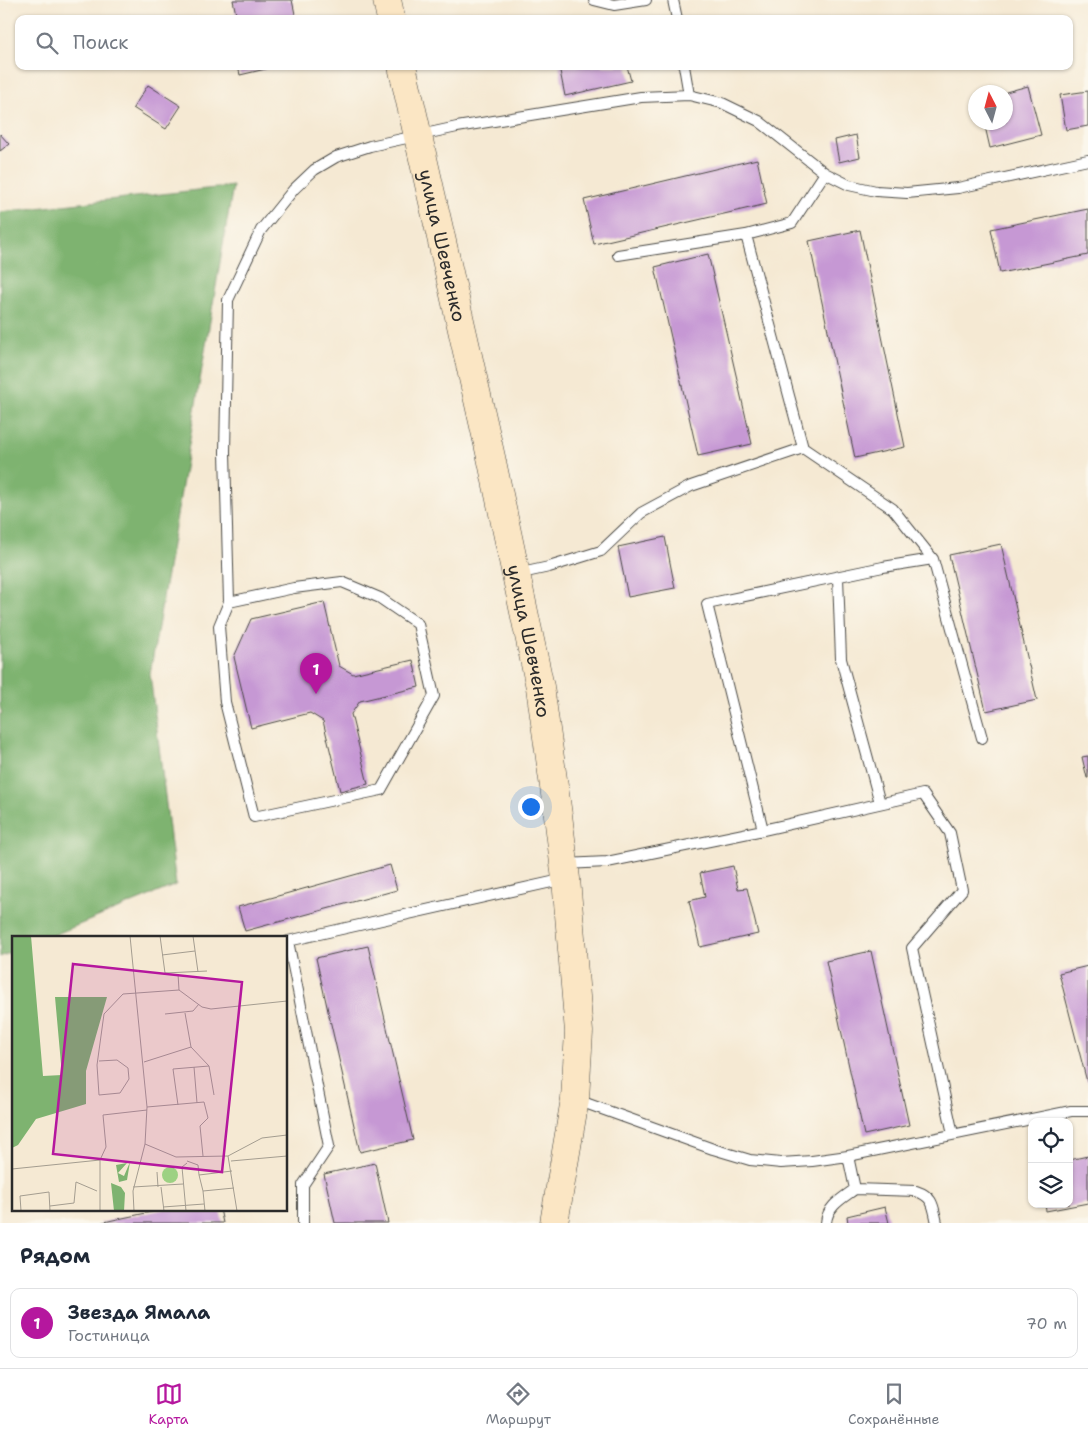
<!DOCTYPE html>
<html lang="ru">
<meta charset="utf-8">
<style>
body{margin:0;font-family:"Shantell Sans",sans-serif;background:#f2f2f3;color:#1f2937}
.controls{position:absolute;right:15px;bottom:15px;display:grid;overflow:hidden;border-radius:10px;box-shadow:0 1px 4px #0004}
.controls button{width:45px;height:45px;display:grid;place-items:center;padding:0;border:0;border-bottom:1px solid #e0e1e3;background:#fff;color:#1f2937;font:25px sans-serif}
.compass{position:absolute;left:968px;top:85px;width:45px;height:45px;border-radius:50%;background:#fff;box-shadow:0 1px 4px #0004;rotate:354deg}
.you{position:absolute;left:530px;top:806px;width:18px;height:18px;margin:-12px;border:4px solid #fff;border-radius:50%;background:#1a73e8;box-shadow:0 0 0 8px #1a73e833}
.badge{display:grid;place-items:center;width:32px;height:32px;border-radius:50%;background:#b5179e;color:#fff;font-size:16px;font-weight:700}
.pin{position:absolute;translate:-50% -41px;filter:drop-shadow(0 1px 2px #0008)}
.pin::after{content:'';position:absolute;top:26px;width:18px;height:15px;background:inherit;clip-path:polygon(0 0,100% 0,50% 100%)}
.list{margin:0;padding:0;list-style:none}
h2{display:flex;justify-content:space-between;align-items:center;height:65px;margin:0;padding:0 20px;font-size:21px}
h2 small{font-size:16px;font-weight:400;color:#747a83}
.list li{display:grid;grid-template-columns:32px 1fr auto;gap:15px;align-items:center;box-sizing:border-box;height:70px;margin:0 10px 10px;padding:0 10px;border:1px solid #e0e1e3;border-radius:10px}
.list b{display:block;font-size:19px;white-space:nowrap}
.list p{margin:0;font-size:16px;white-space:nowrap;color:#747a83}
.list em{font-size:16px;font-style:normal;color:#747a83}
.icon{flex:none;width:28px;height:28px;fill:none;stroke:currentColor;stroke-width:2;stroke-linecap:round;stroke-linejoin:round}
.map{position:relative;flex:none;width:1088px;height:1223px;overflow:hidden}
.search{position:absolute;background:#fff;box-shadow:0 1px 4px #0004;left:15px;right:15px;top:15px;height:55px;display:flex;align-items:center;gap:12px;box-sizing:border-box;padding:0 18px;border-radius:10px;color:#747a83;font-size:19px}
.sheet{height:145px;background:#fff}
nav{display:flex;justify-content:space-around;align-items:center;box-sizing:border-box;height:70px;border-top:1px solid #e0e1e3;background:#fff;font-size:14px;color:#747a83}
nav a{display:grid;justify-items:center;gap:2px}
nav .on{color:#b5179e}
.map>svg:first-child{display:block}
.forest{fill:#7eb370;stroke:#546f4e}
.building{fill:#c698d4}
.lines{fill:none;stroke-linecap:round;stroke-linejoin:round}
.lane-casing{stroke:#494844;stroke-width:12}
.secondary-casing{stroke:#494844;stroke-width:29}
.lane{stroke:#fff;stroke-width:10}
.secondary{stroke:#fbe6c4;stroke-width:28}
.labels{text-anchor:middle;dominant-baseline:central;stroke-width:5;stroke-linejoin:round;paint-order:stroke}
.street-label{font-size:19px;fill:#2b2b2b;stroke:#fbf7ec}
.inset-road{fill:none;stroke:#a49d90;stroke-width:1}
.view{fill:#b5179e;fill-opacity:0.15;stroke:#b5179e;stroke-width:2.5}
.inset-edge{fill:none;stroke:#2b2b2b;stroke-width:2.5}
</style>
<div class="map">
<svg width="1088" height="1223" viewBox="0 0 1088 1223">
<rect width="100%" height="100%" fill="#fbf7ec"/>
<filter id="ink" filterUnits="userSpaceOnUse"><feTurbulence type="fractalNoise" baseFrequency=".02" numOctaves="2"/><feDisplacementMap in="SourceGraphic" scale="10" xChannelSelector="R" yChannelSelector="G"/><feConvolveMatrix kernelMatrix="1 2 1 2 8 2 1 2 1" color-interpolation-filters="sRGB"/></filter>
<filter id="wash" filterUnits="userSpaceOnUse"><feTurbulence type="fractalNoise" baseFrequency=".0096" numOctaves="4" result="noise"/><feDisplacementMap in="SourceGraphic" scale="20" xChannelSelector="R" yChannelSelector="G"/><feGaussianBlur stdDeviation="1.12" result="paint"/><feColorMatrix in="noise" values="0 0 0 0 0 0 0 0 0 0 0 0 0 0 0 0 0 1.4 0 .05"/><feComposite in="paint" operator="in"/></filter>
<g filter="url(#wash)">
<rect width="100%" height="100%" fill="#f5e9d3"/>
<path class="forest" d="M 233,186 L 150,674 L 176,885 L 49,937 L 14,937 L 14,951 L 0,957 L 0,714 L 2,714 L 0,706 L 0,212 Z"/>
<g id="blocks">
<path class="building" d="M 233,0 L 292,0 L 296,19 L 237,19 Z
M 238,66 L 274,66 L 274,67 L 240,75 Z
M 559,66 L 627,66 L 631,81 L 565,96 Z
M 148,85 L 181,106 L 166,129 L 133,108 Z
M 1028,86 L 1041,135 L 990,148 L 984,122 L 1006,122 L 1006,92 Z
M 1088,91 L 1088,126 L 1066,130 L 1060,95 Z
M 0,134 L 9,144 L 0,151 Z
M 856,135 L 860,157 L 839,162 L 835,140 Z
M 757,159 L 767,204 L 594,244 L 584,200 Z
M 1088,209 L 1088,255 L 1000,273 L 991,229 Z
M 860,230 L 905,447 L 855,458 L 809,241 Z
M 708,254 L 752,444 L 698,456 L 655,267 Z
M 665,537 L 675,588 L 628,597 L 618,547 Z
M 1001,544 L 1037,700 L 986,711 L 949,555 Z
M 324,602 L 339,666 L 353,674 L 413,660 L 419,687 L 360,701 L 351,714 L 368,784 L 340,791 L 323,721 L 310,713 L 251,728 L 234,657 L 251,619 Z
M 1088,756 L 1088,778 L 1087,778 L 1082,757 Z
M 390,865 L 397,890 L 245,931 L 238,907 Z
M 733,866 L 738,889 L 747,888 L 758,934 L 700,947 L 689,901 L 705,897 L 700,873 Z
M 368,946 L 413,1140 L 360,1152 L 316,958 Z
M 871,951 L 909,1125 L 864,1135 L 826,961 Z
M 1088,966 L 1088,1082 L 1087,1082 L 1059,973 Z
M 1088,1156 L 1088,1203 L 1046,1211 L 1045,1204 L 1069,1204 L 1069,1160 Z
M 375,1163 L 388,1223 L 335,1223 L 324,1174 Z
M 885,1207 L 889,1223 L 848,1223 L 847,1216 Z
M 165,1209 L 220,1209 L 223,1223 L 99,1223 Z"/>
</g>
</g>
<g filter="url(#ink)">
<use href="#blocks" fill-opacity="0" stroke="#494844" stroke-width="1"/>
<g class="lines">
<g class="lane-casing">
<path id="lane" d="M 594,0 L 614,5 L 646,0
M 673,0 L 677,19
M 684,66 L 689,95
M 746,235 L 803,448
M 618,255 L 746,235 L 792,223 L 825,173
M 517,574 L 549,567 L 601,551 L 641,513 L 691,486 L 803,448 L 893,509 L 933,559 L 982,738
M 838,577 L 841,659 L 880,803
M 229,602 L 294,588 L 342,582 L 380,598 L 418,624 L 434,696 L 381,790 L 254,817 L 225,702 L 219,626 L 229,602 L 225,452 L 228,300 L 261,230 L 294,189 L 314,170 L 336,157 L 370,146 L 457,127 L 641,97 L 689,95 L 722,103 L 759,121 L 825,173 L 849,185 L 876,191 L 907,193 L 958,188 L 1088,160
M 763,830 L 707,604 L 883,567 L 933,559
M 565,864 L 607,862 L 763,830 L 923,794 L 950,833 L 962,890 L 912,948 L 953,1134
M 577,1100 L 713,1149 L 750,1160 L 781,1163 L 812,1161 L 848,1156 L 1071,1111 L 1088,1111
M 848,1156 L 855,1189 L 916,1191 C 934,1197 933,1206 937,1223
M 303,1223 L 303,1185 L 329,1146 L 288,941 L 565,879
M 826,1223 C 827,1206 843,1198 855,1189"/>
</g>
<g class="secondary-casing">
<g id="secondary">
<path d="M 387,0 L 391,19"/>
<path id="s1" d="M 402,66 L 491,457 L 540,687 L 558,815 L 566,879 L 579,1032 L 575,1099 L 554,1223"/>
</g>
</g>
<use href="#lane" class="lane"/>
<use href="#secondary" class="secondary"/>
</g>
</g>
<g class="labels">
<g class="street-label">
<text stroke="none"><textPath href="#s1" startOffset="184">улица Шевченко</textPath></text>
<text stroke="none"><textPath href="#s1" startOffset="589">улица Шевченко</textPath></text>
</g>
</g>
<g transform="translate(12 936)">
<rect width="275" height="275" fill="#f5e9d3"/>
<path d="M150 239a8 8 0 1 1 16 0a8 8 0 1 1-16 0Z" fill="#9dd182"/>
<path d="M 0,0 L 19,0 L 31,140 L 50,139 L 43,61 L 95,61 L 74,135 L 74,168 L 24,183 L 6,209 L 0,212 ZM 118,226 L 115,244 L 107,246 L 104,229 L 115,227 L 106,237 L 112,240 ZM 99,247 L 109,251 L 113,257 L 112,275 L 102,275 Z" fill="#7eb370"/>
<path class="inset-road" d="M 118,0 L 135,171 L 133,208 L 121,255 L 122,275M 148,0 L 153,37 L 195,35M 181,0 L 186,36M 150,19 L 183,15M 166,38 L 167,54M 173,77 L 179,111M 153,78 L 181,75 L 187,68M 87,125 L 105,124 L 116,132 L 117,143 L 108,157 L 87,159 L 85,129 L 92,78 L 111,58 L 167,54 L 190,71 L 199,73 L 275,65M 132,126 L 179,111 L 197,130 L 202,159M 182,131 L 185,167M 166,169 L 161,133 L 197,130M 135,171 L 192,166 L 196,182 L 188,190 L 191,220M 133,208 L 164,221 L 216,220 L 225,275M 216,220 L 250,202 L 275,199M 175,225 L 186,229 L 187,239M 219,225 L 275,220M 0,233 L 88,224M 145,236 L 146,251M 121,251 L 171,248M 149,251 L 152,275M 191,255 L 187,239 L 220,235M 38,270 L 62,267 L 64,246 L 85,255M 151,271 L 192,268M 9,275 L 8,260 L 37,256 L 38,275M 88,275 L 88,224 L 94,211 L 91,179 L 135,174M 174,275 L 170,231 L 175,227M 193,275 L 191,255 L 222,252"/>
<path class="view" d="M 61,28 L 230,46 L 210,236 L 41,218 Z"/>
<rect width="275" height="275" class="inset-edge"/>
</g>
</svg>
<div class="controls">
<button><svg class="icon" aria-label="locate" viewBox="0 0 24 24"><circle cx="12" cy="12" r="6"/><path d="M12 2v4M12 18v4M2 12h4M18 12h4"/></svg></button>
<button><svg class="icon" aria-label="layers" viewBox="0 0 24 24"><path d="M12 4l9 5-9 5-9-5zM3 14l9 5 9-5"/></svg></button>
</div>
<svg class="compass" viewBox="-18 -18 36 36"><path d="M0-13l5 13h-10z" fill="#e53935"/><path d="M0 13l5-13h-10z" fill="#747a83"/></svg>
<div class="you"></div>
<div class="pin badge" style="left:316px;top:694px">1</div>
<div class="search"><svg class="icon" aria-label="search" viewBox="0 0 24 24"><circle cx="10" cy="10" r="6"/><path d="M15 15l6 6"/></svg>Поиск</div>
</div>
<section class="sheet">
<h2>Рядом<small></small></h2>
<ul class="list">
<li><span class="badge">1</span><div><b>Звезда Ямала</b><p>Гостиница</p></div><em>70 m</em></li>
</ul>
</section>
<nav>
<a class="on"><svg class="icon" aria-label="map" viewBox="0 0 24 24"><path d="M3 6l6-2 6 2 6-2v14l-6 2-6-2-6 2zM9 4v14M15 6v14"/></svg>Карта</a>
<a><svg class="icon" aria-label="directions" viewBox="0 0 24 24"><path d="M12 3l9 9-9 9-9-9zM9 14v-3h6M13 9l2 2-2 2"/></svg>Маршрут</a>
<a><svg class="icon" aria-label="saved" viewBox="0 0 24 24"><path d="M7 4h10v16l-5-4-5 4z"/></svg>Сохранённые</a>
</nav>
